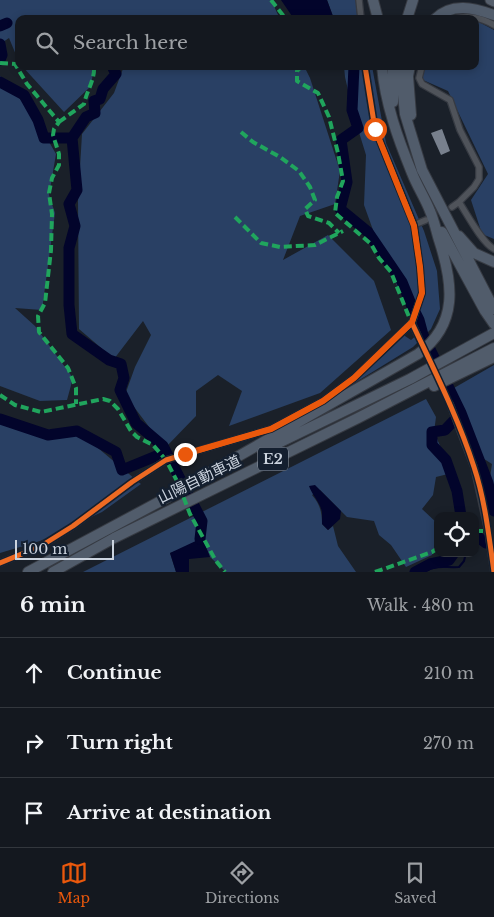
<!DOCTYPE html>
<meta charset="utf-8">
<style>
body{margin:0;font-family:"Libre Baskerville","Noto Sans JP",serif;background:#21252c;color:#f1f3f6}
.controls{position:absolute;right:15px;bottom:15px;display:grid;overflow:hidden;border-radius:10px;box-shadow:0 2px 8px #0003}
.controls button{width:45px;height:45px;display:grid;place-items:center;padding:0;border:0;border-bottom:1px solid #33373d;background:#14181f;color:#f1f3f6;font:25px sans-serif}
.scale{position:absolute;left:15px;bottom:12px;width:99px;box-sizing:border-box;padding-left:5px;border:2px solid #cbd3de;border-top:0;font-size:14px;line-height:18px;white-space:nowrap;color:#cbd3de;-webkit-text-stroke:4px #141f2f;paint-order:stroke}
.stop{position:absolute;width:15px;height:15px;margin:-11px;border:4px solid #ea580c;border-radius:50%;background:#fff}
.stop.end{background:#ea580c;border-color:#fff;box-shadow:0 1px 5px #0008}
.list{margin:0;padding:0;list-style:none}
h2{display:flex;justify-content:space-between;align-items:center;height:65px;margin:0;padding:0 20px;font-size:21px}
h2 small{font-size:16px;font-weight:400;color:#9da0a4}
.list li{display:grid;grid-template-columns:32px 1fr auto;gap:15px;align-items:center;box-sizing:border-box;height:70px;padding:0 20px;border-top:1px solid #33373d}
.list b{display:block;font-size:19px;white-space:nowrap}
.list em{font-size:16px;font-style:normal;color:#9da0a4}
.icon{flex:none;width:28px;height:28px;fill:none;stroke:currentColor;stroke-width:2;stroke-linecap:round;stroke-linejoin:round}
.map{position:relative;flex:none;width:494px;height:572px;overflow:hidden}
.search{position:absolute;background:#14181f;box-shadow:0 2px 8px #0003;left:15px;right:15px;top:15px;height:55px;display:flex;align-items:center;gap:12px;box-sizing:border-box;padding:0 18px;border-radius:10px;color:#9da0a4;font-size:19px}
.sheet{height:275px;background:#14181f}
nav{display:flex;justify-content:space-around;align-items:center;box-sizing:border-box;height:70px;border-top:1px solid #33373d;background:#14181f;font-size:14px;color:#9da0a4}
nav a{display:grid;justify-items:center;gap:2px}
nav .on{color:#ea580c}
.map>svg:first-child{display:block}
.green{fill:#294064}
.water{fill:#02042b}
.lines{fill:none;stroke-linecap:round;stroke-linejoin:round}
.stream{stroke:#02042b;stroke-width:2}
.river{stroke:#02042b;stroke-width:11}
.building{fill:#78808d}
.minor-tunnel{stroke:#353b44;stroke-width:5.5;stroke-dasharray:5.5 3;stroke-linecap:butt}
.minor-casing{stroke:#363a42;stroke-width:8}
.primary-casing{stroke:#363a42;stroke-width:11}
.motorway-casing{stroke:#363a42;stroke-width:12}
.minor{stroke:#4f535a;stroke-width:5.5}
.primary{stroke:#565f6c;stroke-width:9}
.motorway{stroke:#515c6b;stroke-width:10}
.quiet{stroke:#20a55d;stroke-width:4;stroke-dasharray:8 4;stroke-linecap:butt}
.cycleway-casing{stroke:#141f2f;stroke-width:8}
.cycleway{stroke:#ed6a23;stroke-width:5}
.route{stroke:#ea580c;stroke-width:6}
.labels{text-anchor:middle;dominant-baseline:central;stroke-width:5;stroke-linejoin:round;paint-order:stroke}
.shield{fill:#141f2f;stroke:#949daa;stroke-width:1}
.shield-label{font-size:14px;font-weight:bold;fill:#cbd3de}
.street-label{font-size:15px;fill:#cbd3de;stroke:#141f2f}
</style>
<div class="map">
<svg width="494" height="572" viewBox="0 0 494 572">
<rect width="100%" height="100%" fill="#1a2029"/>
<path class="green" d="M 0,0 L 271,0 L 280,19 L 19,19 L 19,62 L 9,38 L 0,44 Z
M 327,0 L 361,0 L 364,19 L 334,19 Z
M 475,20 L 494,30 L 494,239 L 482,234 L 471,200 L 488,174 L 448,91 L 423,80 L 423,66 L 475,66 Z
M 22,66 L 94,66 L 91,86 L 64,112 Z
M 124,66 L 304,66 L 310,78 L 340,171 L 335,204 L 300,216 L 283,260 L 328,235 L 374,281 L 391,330 L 320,393 L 229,426 L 242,391 L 218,375 L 196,391 L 196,416 L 165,448 L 125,395 L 135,367 L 151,335 L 143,321 L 114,359 L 79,329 L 78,201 L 82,134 L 114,93 Z
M 344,66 L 372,66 L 386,143 L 424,231 L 437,271 L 440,309 L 431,329 L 413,347 L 348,387 L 402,334 L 411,340 L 425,328 L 415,301 L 405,302 L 382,255 L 364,205 L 366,155 L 354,116 L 345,77 Z
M 0,76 L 33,114 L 56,154 L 49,195 L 55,213 L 42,310 L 15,308 L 35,326 L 73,378 L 67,400 L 40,401 L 0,386 Z
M 494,365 L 494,497 L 490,477 L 492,464 L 481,457 L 454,388 Z
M 426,399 L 436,417 L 434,432 L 452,473 L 436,477 L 433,495 L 422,509 L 438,524 L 438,538 L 432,555 L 406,567 L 391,545 L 379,535 L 374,521 L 347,517 L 320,490 L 312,495 C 320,504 322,512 322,524 L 328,530 L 333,526 L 338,546 L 356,572 L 226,572 L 210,557 L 204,542 L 170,553 L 176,572 L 83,572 Z
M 0,420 L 37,430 L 74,428 L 141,484 L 102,512 L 40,541 L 0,553 Z"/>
<path class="water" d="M 281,0 L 327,0 L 334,19 L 294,19 Z
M 315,485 L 341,511 L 340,519 L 328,530 L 322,524 C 322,520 322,515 322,512 C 320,502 312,495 309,486 Z
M 200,539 L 204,542 L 210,557 L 189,559 L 189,572 L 176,572 L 170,553 Z"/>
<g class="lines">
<path class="stream" d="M 475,544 L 488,544
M 423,572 C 440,564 443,568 459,567 L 464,561 L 466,553"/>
<path class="river" d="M 0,26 L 7,23
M 0,44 L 2,55 L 0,60
M 354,66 L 352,110 L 358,128 L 341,140 L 347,182 L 340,209 L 368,232 L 402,282 L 411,304 L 419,320 L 423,335 L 461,413 L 488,483 L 494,511
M 0,82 L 24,95 L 38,120 L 44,138 L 72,138 L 77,190 L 69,204 L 75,226 L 69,248 L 69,305 L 72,334 L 109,360 L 121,364 L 124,378 L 120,390 L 136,423 L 163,446 L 202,521 L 200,539
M 72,138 L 86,117 L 95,113 L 94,101 L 100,99 L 103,89 L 116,74 L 112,66
M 461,413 L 445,430 L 432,432 L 432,445 L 446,460 L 457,491 L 461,516
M 0,419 L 48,435 L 77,431 L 116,452 L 122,470 L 166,452
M 475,535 L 486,543
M 415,572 L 430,564 L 449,560 L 454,553"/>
</g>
<path class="building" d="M 442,129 L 450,151 L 441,155 L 431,133 Z"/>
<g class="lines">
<path class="minor-tunnel" d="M 418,336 L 450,404"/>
<g class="minor-casing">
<path id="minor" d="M 359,0 L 361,19
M 453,19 C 468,15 480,17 494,25
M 365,66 L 375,129 L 414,225 L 420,267 L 422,293 L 412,323
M 422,66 L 419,78 L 422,84 L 450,100 L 460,130 L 479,167 L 479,179 L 474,187 L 459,202
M 452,207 L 459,202 C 467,214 482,243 494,249
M 414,225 L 426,220
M 450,404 L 474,467 L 488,531 L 494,572
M 0,563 L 41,546 L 73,526 L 132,482 L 166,460 L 271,429 L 323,401 L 354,378 L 412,323 L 418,336"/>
</g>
<g class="primary-casing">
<path id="primary" d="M 490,0 L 494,2"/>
</g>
<g class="motorway-casing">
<path id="motorway" d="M 373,0 L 378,19
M 407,19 L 413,0
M 435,19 C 452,2 474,8 494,15
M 400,66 L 405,114 L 422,170 L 494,309
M 410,66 L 408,76 L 411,115
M 393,102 L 393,66
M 442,232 L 485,311 L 494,324
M 459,236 L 474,253 L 494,262
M 434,386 L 494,357
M 264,450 L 410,379 L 494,333
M 165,498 L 418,354 C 459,324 453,283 439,240 C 436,230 434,220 430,211 C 425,198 417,186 412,173 C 398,139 385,103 382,66
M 28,572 L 170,496
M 53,572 L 114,538 L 358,418 L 494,348"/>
</g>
<use href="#minor" class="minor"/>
<use href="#primary" class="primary"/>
<use href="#motorway" class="motorway"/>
<path class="quiet" d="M 271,0 L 286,19
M 0,63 L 15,64 L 27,84 L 59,122 L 54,129 L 53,135 L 59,154 L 59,165 L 52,178 L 49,193 L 52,214 L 51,250 L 45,303 L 38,316 L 39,332 L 68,368 L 76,388 L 76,404
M 302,66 L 297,71 L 297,81 L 318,93 L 329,117 L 338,153 L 343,181 L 337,197 L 335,213 L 371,244 L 379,258 L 391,272 L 411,322
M 59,122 L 84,104 C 87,90 95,80 94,66
M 241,132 L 253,142 L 280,157 L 299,171 L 310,187 L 315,200 L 305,209 L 308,216 L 329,223 L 339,233
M 235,217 L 261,243 L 280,247 L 315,245 L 343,231
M 0,395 L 15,405 L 41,412 L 103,399 L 110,401 L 118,409 L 131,431 L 137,437 L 153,445 L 166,460 L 178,483 L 190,514 L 216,561 L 225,572
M 475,531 L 488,531
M 375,572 L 432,552 L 438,548"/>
<g class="cycleway-casing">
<path id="cycleway" d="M 365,66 L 375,129 L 414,225 L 420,267 L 422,293 L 412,323
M 0,563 L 41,546 L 73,526 L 132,482 L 166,460 L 271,429 L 323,401 L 354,378 L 412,323 C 434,370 458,417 474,467 C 485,500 489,537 494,572"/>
</g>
<use href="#cycleway" class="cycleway"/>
</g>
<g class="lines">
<path class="route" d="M 185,454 L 271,429 L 323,401 L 354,378 L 412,322 L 422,293 L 420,267 L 414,226 L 375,129"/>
</g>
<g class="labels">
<rect class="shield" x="258" y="447.5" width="30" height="23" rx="4"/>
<g class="shield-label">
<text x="273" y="459">E2</text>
</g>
<g class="street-label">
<text transform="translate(199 479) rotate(-26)">山陽自動車道</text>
</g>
</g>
</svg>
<div class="controls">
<button><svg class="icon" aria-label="locate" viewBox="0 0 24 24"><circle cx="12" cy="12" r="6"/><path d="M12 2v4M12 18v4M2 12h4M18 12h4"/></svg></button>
</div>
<div class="scale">100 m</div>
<div class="stop" style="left:375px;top:129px"></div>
<div class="stop end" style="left:185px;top:454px"></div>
<div class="search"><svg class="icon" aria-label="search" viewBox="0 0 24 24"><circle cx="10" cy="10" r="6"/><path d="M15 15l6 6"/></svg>Search here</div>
</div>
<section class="sheet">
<h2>6 min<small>Walk · 480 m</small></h2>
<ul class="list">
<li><svg class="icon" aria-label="ahead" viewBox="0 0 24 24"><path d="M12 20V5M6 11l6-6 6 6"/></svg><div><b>Continue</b></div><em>210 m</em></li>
<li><svg class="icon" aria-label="right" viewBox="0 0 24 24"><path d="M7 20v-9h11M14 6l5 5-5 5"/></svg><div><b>Turn right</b></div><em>270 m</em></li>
<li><svg class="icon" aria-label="arrive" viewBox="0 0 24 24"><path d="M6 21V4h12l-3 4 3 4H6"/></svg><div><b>Arrive at destination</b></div></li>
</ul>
</section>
<nav>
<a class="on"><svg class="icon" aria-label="map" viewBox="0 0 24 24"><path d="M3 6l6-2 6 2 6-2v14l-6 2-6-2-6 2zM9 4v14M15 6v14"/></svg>Map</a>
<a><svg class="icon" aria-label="directions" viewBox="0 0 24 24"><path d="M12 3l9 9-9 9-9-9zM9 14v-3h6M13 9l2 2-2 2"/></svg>Directions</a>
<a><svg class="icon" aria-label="saved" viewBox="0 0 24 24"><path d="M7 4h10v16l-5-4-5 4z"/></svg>Saved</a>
</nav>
